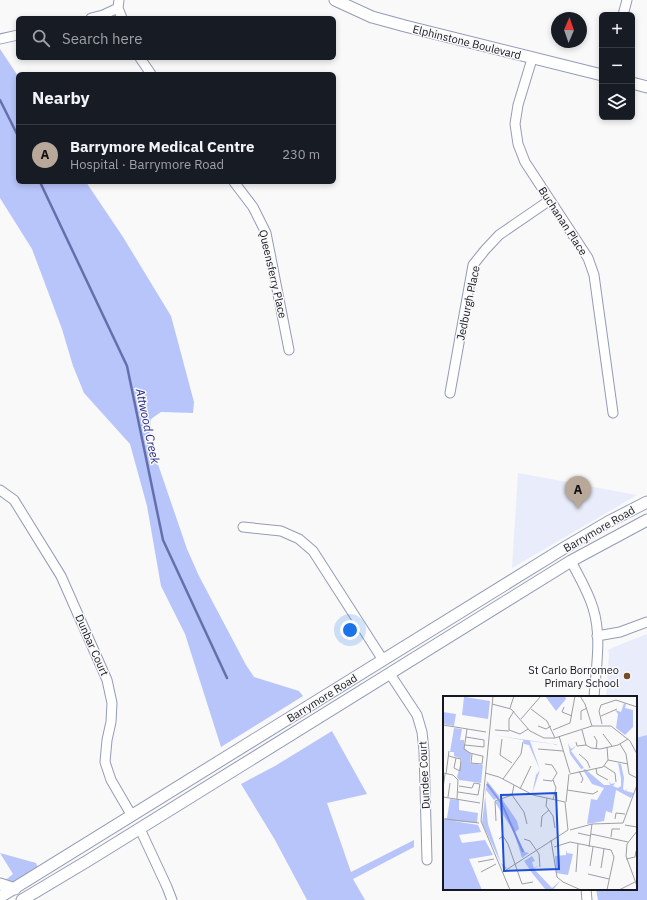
<!DOCTYPE html>
<meta charset="utf-8">
<style>
body{margin:0;font-family:"IBM Plex Sans",sans-serif;background:#242831;color:#f1f3f6}
.controls{position:absolute;right:12px;top:12px;display:grid;overflow:hidden;border-radius:6px;box-shadow:0 2px 6px #0003}
.controls button{width:36px;height:36px;display:grid;place-items:center;padding:0;border:0;border-bottom:1px solid #363941;background:#171b24;color:#f1f3f6;font:20px sans-serif}
.compass{position:absolute;left:551px;top:12px;width:36px;height:36px;border-radius:50%;background:#171b24;box-shadow:0 2px 6px #0003;rotate:2deg}
.you{position:absolute;left:350px;top:630px;width:14px;height:14px;margin:-10px;border:3px solid #fff;border-radius:50%;background:#1a73e8;box-shadow:0 0 0 6px #1a73e833}
.badge{display:grid;place-items:center;width:26px;height:26px;border-radius:50%;background:#b8a899;color:#111;font-size:13px;font-weight:700}
.pin{position:absolute;translate:-50% -33px;filter:drop-shadow(0 1px 2px #0008)}
.pin::after{content:'';position:absolute;top:21px;width:14px;height:12px;background:inherit;clip-path:polygon(0 0,100% 0,50% 100%)}
.list{margin:0;padding:0;list-style:none}
h2{display:flex;justify-content:space-between;align-items:center;height:52px;margin:0;padding:0 16px;font-size:17px}
h2 small{font-size:13px;font-weight:400;color:#9ea1a6}
.list li{display:grid;grid-template-columns:26px 1fr auto;gap:12px;align-items:center;box-sizing:border-box;height:60px;padding:0 16px;border-top:1px solid #363941}
.list b{display:block;font-size:15px;white-space:nowrap}
.list p{margin:0;font-size:13px;white-space:nowrap;color:#9ea1a6}
.list em{font-size:13px;font-style:normal;color:#9ea1a6}
.icon{flex:none;width:22px;height:22px;fill:none;stroke:currentColor;stroke-width:2;stroke-linecap:round;stroke-linejoin:round}
.map{position:relative;flex:none;width:647px;height:900px;overflow:hidden}
.search{position:absolute;background:#171b24;box-shadow:0 2px 6px #0003;left:16px;top:16px;width:320px;height:44px;display:flex;align-items:center;gap:10px;box-sizing:border-box;padding:0 14px;border-radius:6px;color:#9ea1a6;font-size:15px}
.panel{position:absolute;background:#171b24;box-shadow:0 2px 6px #0003;left:16px;top:72px;width:320px;height:112px;border-radius:6px}
.map>svg:first-child{display:block}
.built{fill:#e9ecfb}
.green{fill:#b8c5fa}
.lines{fill:none;stroke-linecap:round;stroke-linejoin:round}
.stream{stroke:#6470ae;stroke-width:2.5}
.minor-casing{stroke:#949bb6;stroke-width:11}
.tertiary-casing{stroke:#949bb6;stroke-width:13}
.minor{stroke:#fff;stroke-width:9}
.tertiary{stroke:#fff;stroke-width:11}
.poi-dot{fill:#724d28;stroke:#f9f9f9;stroke-width:1.5}
.labels{text-anchor:middle;dominant-baseline:central;stroke-width:3;stroke-linejoin:round;paint-order:stroke}
.street-label{font-size:11px;fill:#151721;stroke:#f9f9f9}
.poi-label{font-size:11px;fill:#151721;stroke:#f9f9f9;text-anchor:end}
.water-label{font-size:12px;font-style:italic;fill:#272888;stroke:#f9f9f9}
.inset-river{fill:none;stroke:#8696eb;stroke-width:2}
.inset-road{fill:none;stroke:#9e9fa3;stroke-width:1}
.view{fill:#1d4ed8;fill-opacity:0.15;stroke:#1d4ed8;stroke-width:2}
.inset-edge{fill:none;stroke:#151721;stroke-width:2}
</style>
<div class="map">
<svg width="647" height="900" viewBox="0 0 647 900">
<rect width="100%" height="100%" fill="#f9f9f9"/>
<path class="built" d="M 518,473 L 637,495 L 512,568 Z
M 647,634 L 647,735 L 636,738 L 636,697 L 606,697 L 609,655 L 608,650 L 614,647 Z"/>
<path class="green" d="M 0,49 L 18,76 L 18,182 L 86,182 L 123,237 L 171,316 L 194,402 L 193,413 L 161,412 L 151,419 L 149,438 L 187,549 L 199,576 L 246,665 L 254,677 L 299,691 L 303,696 L 221,747 L 185,634 L 161,586 L 147,506 L 130,444 L 84,393 L 73,366 L 62,329 L 32,249 L 0,198 Z
M 332,731 L 367,794 L 327,803 L 351,872 L 414,840 L 414,847 L 353,879 L 365,900 L 307,900 L 275,840 L 241,784 L 275,766 Z
M 647,735 L 647,900 L 598,900 L 596,889 L 636,889 L 636,738 Z
M 0,853 L 36,863 L 39,870 L 15,884 L 3,882 L 13,874 Z"/>
<g class="lines">
<path class="stream" d="M 0,100 L 18,136
M 40,182 L 127,366 L 163,540 L 227,678"/>
<g class="minor-casing">
<path id="minor" d="M 119,0 L 118,8 L 122,18
M 623,15 L 627,0
M 91,18 L 103,15 L 118,8
M 0,39 L 18,35
M 140,58 L 151,74
M 532,59 L 518,105 L 515,124 L 518,144 L 525,162 L 588,258 L 594,275 L 613,413
M 234,182 L 253,207 L 266,233 L 289,350
M 450,393 L 473,265 L 485,250 L 499,235 L 550,200
M 0,490 L 14,500 L 61,576 L 107,680 L 112,703 L 111,722 L 107,740 L 105,762 L 111,780 L 132,816
M 243,527 L 281,531 L 299,539 L 313,551 L 383,660
M 571,561 C 579,577 588,591 593,608 C 602,636 596,668 594,697
M 597,636 L 620,632 L 647,622
M 390,674 L 417,715 L 422,732 L 424,751 L 427,860
M 140,829 L 167,887 L 172,900
M 586,889 L 587,900"/>
</g>
<g class="tertiary-casing">
<path id="tertiary" d="M 335,0 L 372,17 L 405,26 L 602,75
M 632,83 L 647,87
M 0,884 L 15,889
M 0,897 L 564,548 L 608,522 L 647,502
M 22,900 L 89,860 L 571,561 L 647,520"/>
</g>
<use href="#minor" class="minor"/>
<use href="#tertiary" class="tertiary"/>
</g>
<circle class="poi-dot" cx="627" cy="676" r="4"/>
<g class="labels">
<g class="street-label">
<text transform="translate(467 42) rotate(14)">Elphinstone Boulevard</text>
<text transform="translate(563 221) rotate(57)">Buchanan Place</text>
<text transform="translate(273 274) rotate(77)">Queensferry Place</text>
<text transform="translate(468 303) rotate(-78)">Jedburgh Place</text>
<text transform="translate(599 529) rotate(-30)">Barrymore Road</text>
<text transform="translate(92 645) rotate(66)">Dunbar Court</text>
<text transform="translate(322 698) rotate(-32)">Barrymore Road</text>
<text transform="translate(424 775) rotate(-93)">Dundee Court</text>
</g>
<g class="poi-label">
<text x="619" y="670">St Carlo Borromeo<tspan x="619" dy="13">Primary School</tspan></text>
</g>
<g class="water-label">
<text transform="translate(148 426) rotate(78)">Attwood Creek</text>
</g>
</g>
<g transform="translate(443 696)">
<rect width="194" height="194" fill="#f9f9f9"/>
<path d="M 16,0 L 47,5 L 45,23 L 19,19 L 21,1 ZM 102,0 L 122,0 L 123,3 L 113,15 ZM 181,7 L 183,8 L 182,12 L 190,14 L 190,31 L 182,39 L 173,32 L 175,18 L 172,14 L 178,16 ZM 0,16 L 13,18 L 11,30 L 0,28 ZM 11,32 L 19,33 L 17,44 L 21,44 L 21,52 L 28,58 L 27,67 L 40,69 L 38,87 L 16,84 L 14,81 L 19,63 L 11,60 L 11,56 L 7,56 ZM 50,39 L 118,49 L 87,45 L 97,74 L 89,98 L 93,79 L 97,74 L 86,49 L 81,48 L 80,44 ZM 125,47 L 128,53 L 133,50 L 128,55 L 141,72 L 138,73 L 127,58 ZM 175,67 L 178,68 L 181,82 L 180,93 L 182,95 L 184,92 L 183,95 L 191,97 L 188,102 L 173,94 L 169,117 L 163,115 L 161,125 L 144,128 L 148,103 L 154,104 L 161,92 L 149,88 L 140,74 L 142,73 L 161,89 L 167,89 L 166,85 L 168,88 L 172,87 L 170,90 L 175,92 L 178,90 L 178,82 ZM 44,85 L 57,101 L 51,104 L 43,94 L 43,89 L 42,99 L 45,128 L 58,167 L 64,172 L 61,174 L 39,127 ZM 7,103 L 16,104 L 16,114 L 35,117 L 34,127 L 10,125 L 35,129 L 38,136 L 16,139 L 19,147 L 42,144 L 50,159 L 26,163 L 39,194 L 0,194 L 0,122 L 4,122 ZM 59,103 L 74,125 L 76,133 L 72,136 L 77,147 L 82,156 L 86,157 L 79,162 L 71,136 L 52,106 ZM 123,154 L 124,157 L 130,158 L 125,179 L 113,177 L 112,160 L 123,159 ZM 89,160 L 92,165 L 89,166 L 91,172 L 96,169 L 91,173 L 109,192 L 117,185 L 110,194 L 102,193 L 89,177 L 81,165 Z" fill="#b8c5fa"/>
<path class="inset-river" d="M 44,88 L 59,108 L 80,156"/>
<path class="inset-road" d="M 50,0 L 38,125 L 67,194M 137,0 L 142,8 L 149,30M 49,8 L 68,13 L 87,35 L 101,42 L 112,42 L 149,30 L 168,30 L 187,45 L 194,58M 121,11 L 119,16 L 129,20M 67,12 L 71,0M 88,13 L 104,25 L 112,42M 71,15 L 66,23 L 66,34 L 77,38 L 85,33M 158,20 L 174,13M 78,23 L 98,0M 138,24 L 138,15 L 144,12M 159,28 L 156,15 L 158,9 L 173,4 L 194,11M 0,29 L 43,36M 95,30 L 103,33 L 108,30M 24,33 L 21,53 L 27,57 L 39,60 L 40,60 L 39,68 L 28,67 L 29,58M 52,34 L 66,35M 110,34 L 127,27 L 132,0M 139,34 L 143,49 L 148,52 L 157,53 L 175,49 L 185,43M 160,38 L 169,50M 116,40 L 127,77M 151,40 L 154,45 L 153,53M 59,43 L 57,59 L 69,67M 133,46 L 134,50 L 143,49M 177,48 L 183,58 L 186,78 L 194,82M 22,49 L 41,51 L 41,44 L 23,41M 95,53 L 120,55M 136,58 L 144,65 L 147,72M 6,60 L 13,62 L 11,72 L 17,75M 13,62 L 18,63 L 17,75M 165,64 L 185,68M 161,70 L 172,77 L 173,86M 153,72 L 154,78 L 165,84M 136,75 L 140,83 L 138,87M 0,77 L 10,79 L 15,84 L 14,103M 42,77 L 56,81 L 90,99 L 122,106M 3,78 L 6,55M 127,78 L 160,71 L 165,64 L 164,51M 60,83 L 78,58 L 80,46M 100,84 L 109,85 L 114,77 L 109,69 L 102,68M 110,84 L 113,92 L 110,104M 71,89 L 69,99 L 81,116 L 84,128M 0,92 L 2,78M 77,93 L 88,70M 124,94 L 150,98 L 155,95M 15,96 L 35,99 L 37,88 L 31,87 L 29,92 L 16,90M 0,101 L 37,107M 5,101 L 7,87M 104,102 L 103,110 L 110,120 L 112,132M 122,106 L 125,134M 123,106 L 126,78M 2,123 L 36,127M 172,123 L 173,117 L 182,118M 53,125 L 52,105 L 69,99M 180,127 L 194,89M 182,129 L 194,131M 98,131 L 99,120 L 106,114M 127,134 L 149,128 L 180,127M 194,135 L 184,148 L 183,160 L 194,190M 135,137 L 148,140M 148,138 L 185,146M 168,141 L 169,133 L 177,133M 56,143 L 60,140 L 65,148 L 79,188 L 90,186M 81,143 L 87,145 L 96,158 L 97,171M 108,144 L 114,181 L 120,186 L 138,194M 111,151 L 127,146 L 168,154 L 171,161 L 164,194M 146,151 L 149,128M 183,163 L 192,161 L 193,155M 35,166 L 51,163M 147,170 L 150,151M 158,172 L 161,153M 38,176 L 53,168M 60,176 L 125,134M 133,176 L 135,148M 145,178 L 166,183M 176,194 L 192,186"/>
<path class="view" d="M 113,97 L 116,173 L 61,175 L 58,99 Z"/>
<rect width="194" height="194" class="inset-edge"/>
</g>
</svg>
<div class="controls">
<button>+</button>
<button>−</button>
<button><svg class="icon" aria-label="layers" viewBox="0 0 24 24"><path d="M12 4l9 5-9 5-9-5zM3 14l9 5 9-5"/></svg></button>
</div>
<svg class="compass" viewBox="-18 -18 36 36"><path d="M0-13l5 13h-10z" fill="#e53935"/><path d="M0 13l5-13h-10z" fill="#9ea1a6"/></svg>
<div class="you"></div>
<div class="pin badge" style="left:578px;top:509px">A</div>
<div class="search"><svg class="icon" aria-label="search" viewBox="0 0 24 24"><circle cx="10" cy="10" r="6"/><path d="M15 15l6 6"/></svg>Search here</div>
<section class="panel">
<h2>Nearby<small></small></h2>
<ul class="list">
<li><span class="badge">A</span><div><b>Barrymore Medical Centre</b><p>Hospital · Barrymore Road</p></div><em>230 m</em></li>
</ul>
</section>
</div>
